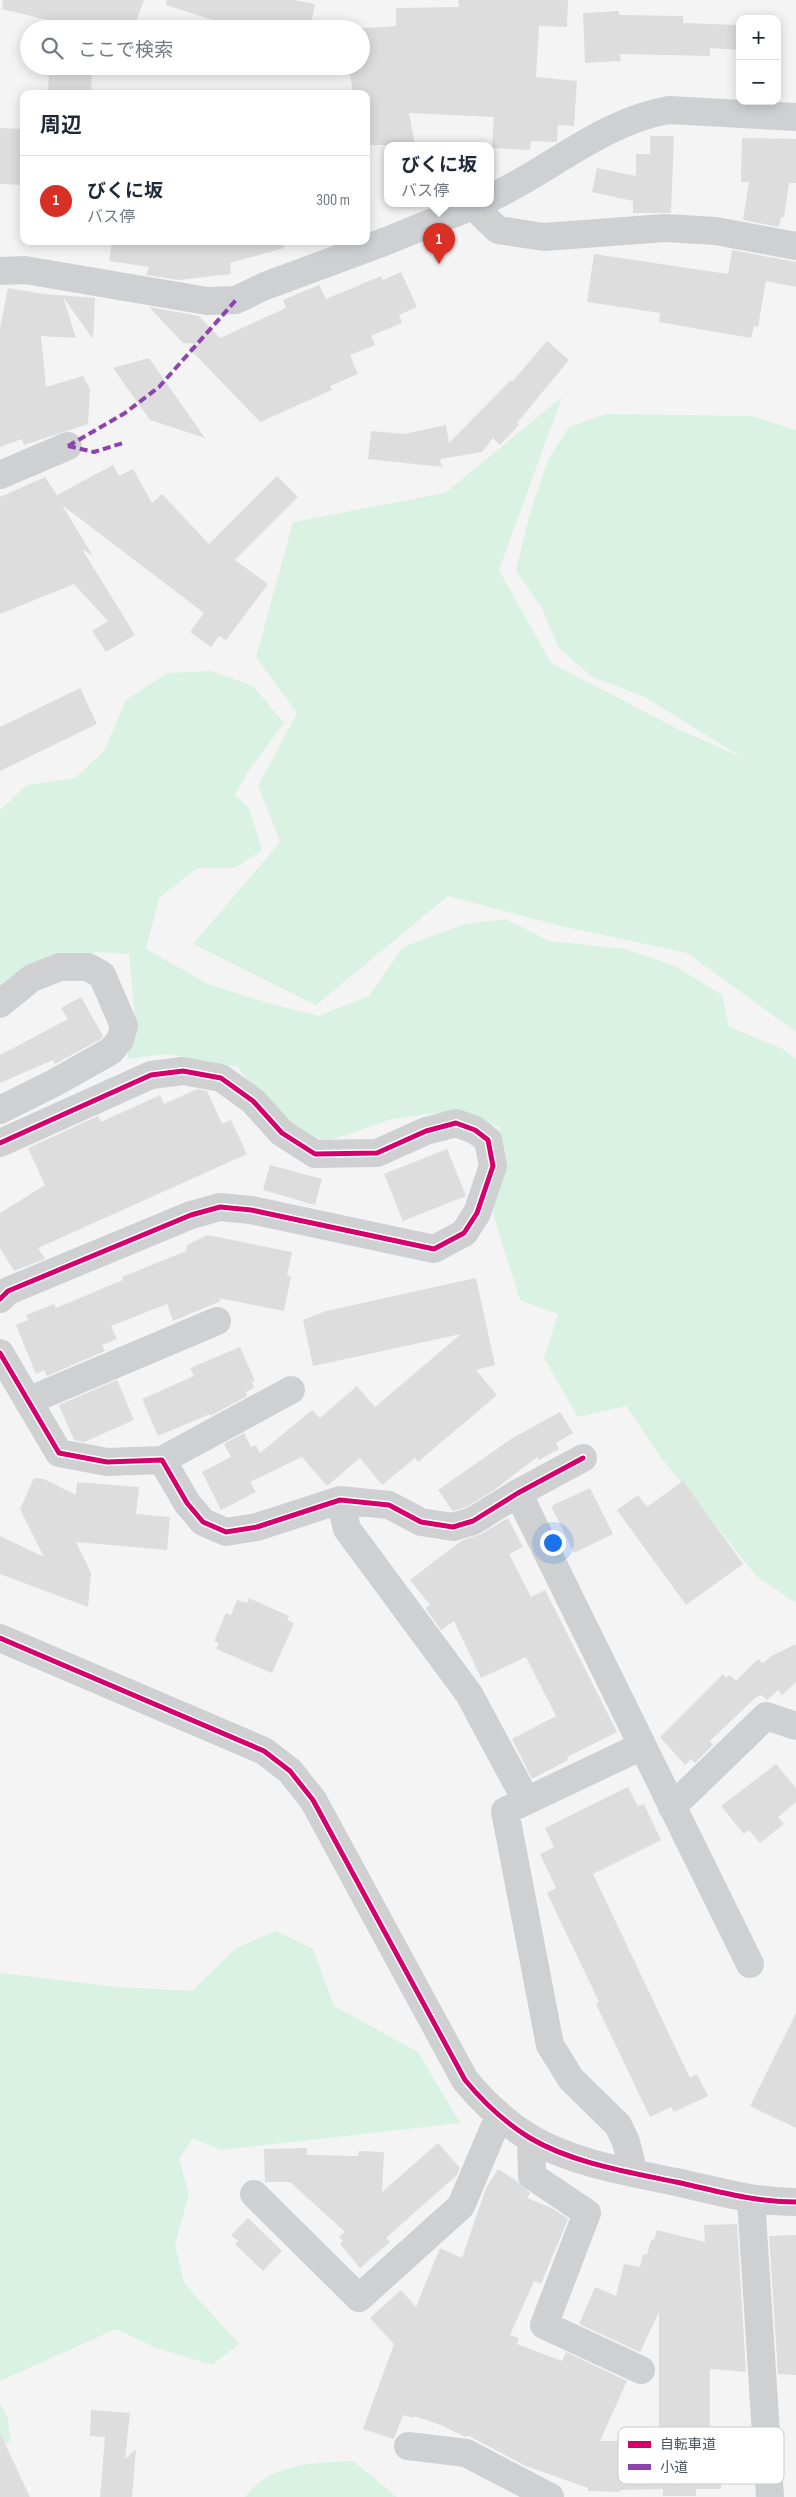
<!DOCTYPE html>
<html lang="ja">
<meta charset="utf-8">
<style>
body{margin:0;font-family:"Sofia Sans Condensed","Noto Sans JP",sans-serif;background:#f6f6f7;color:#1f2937}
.controls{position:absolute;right:15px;top:15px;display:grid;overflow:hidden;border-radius:10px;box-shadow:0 2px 12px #0003}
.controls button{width:45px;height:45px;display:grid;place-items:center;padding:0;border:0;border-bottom:1px solid #e0e1e3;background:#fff;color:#1f2937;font:25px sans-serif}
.you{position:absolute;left:552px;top:1542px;width:18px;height:18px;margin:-12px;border:4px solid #fff;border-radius:50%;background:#1a73e8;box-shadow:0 0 0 8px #1a73e833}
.badge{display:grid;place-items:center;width:32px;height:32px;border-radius:50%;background:#d93025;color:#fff;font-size:16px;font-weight:700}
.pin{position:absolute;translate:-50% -41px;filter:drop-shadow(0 1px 2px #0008)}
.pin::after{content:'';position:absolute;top:26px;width:18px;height:15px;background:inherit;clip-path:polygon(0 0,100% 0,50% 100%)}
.popup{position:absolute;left:384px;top:142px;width:110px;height:65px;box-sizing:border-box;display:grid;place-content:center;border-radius:10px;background:#fff;filter:drop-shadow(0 1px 4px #0005);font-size:16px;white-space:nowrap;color:#747a83}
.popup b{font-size:19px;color:#1f2937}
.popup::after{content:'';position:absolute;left:50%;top:100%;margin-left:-10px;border:10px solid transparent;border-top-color:#fff}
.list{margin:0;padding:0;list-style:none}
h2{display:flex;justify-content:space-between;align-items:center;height:65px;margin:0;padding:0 20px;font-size:21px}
h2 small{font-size:16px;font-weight:400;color:#747a83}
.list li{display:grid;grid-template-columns:32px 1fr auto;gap:15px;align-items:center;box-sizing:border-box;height:90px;padding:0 20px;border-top:1px solid #e0e1e3}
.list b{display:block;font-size:19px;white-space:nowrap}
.list p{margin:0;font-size:16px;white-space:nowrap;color:#747a83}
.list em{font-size:16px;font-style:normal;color:#747a83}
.icon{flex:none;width:28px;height:28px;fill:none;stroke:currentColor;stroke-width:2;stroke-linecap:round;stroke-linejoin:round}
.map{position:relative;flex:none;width:796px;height:2497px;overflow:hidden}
.search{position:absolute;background:#fff;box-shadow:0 2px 12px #0003;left:20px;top:20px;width:350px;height:55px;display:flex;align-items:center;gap:12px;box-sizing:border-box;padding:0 18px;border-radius:28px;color:#747a83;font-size:19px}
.panel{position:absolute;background:#fff;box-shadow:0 2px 12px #0003;left:20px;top:90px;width:350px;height:155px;border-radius:10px}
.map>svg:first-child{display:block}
.green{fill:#d9f2e3}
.building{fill:#ddddde}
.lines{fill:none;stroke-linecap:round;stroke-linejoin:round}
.street{stroke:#ced0d2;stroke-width:28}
.secondary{stroke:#ced0d4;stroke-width:28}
.quiet{stroke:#8e44ad;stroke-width:4;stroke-dasharray:8 4;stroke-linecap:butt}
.cycleway-casing{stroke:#fff;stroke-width:8}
.cycleway{stroke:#d6006c;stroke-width:5}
.key{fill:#fff;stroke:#c9ccd0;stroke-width:1}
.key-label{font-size:14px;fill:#4a5661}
</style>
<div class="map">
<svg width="796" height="2497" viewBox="0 0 796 2497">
<rect width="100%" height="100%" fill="#f4f4f4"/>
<path class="green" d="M 562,397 L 499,570 L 551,663 L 680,730 L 743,758 L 645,697 L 592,677 L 559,648 L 541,607 L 516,571 L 529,516 L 548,460 L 569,427 L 606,414 L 752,416 L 796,430 L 796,1032 L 687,953 L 561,926 L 448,896 L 316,1005 L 193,944 L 280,842 L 258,786 L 297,713 L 256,657 L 293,522 L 445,493 Z
M 211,671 L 253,686 L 284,723 L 249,770 L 235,795 L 249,808 L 262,850 L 235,868 L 197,868 L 159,898 L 146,949 L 208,984 L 268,1003 L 319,1016 L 369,996 L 403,947 L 465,924 L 506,919 L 549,941 L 626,949 L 675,966 L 722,995 L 729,1027 L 783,1049 L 796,1060 L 796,1603 L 757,1577 L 660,1456 L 626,1406 L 578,1417 L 544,1358 L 558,1314 L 520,1300 L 493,1214 L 500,1127 L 452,1111 L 392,1119 L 328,1141 L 278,1126 L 238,1067 L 167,1054 L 127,1059 L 135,1017 L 129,954 L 96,952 L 0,988 L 0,810 L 27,785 L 75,778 L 104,751 L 126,700 L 167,673 Z
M 276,1931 L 313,1949 L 334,2006 L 418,2052 L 460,2123 L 221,2150 L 193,2138 L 179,2159 L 189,2194 L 175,2244 L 184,2283 L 239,2344 L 212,2365 L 154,2347 L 116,2329 L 0,2381 L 0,1973 L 117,1987 L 192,1991 L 236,1948 Z
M 0,2403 L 7,2416 L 11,2441 L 0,2448 Z
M 353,2461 L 397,2497 L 245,2497 C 268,2464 317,2462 353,2461 Z"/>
<path class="building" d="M 3,0 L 144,0 L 133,29 L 84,29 L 2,9 Z
M 167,0 L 294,0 L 315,4 L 310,29 L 241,29 L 166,5 Z
M 458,0 L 568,0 L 567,27 L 539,26 L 536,77 L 577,81 L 574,126 L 558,125 L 557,142 L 531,141 L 530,150 L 492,148 L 494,117 L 409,113 L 415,145 L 366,145 L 366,94 L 353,94 L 349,66 L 361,66 L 361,29 L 348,29 L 396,26 L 396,8 L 459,7 Z
M 619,11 L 619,15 L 683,16 L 683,23 L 740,25 L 740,50 L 710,48 L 710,56 L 620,54 L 621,61 L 585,63 L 583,13 Z
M 49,70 L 92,72 L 91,94 L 48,94 Z
M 0,128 L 24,129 L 24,185 L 0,184 Z
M 650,136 L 674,136 L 671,213 L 633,213 L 633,201 L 592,192 L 597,168 L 636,176 L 636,154 L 650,154 Z
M 742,138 L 796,139 L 796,183 L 789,183 L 784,217 L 781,217 L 779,227 L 743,220 L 749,182 L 741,182 Z
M 112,241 L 283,241 L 284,248 L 230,263 L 231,274 L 179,280 L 146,275 L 149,267 L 109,261 Z
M 732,250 L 796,262 L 796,287 L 766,281 L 758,327 L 754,326 L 751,338 L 659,322 L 660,313 L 587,302 L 594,254 L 728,274 Z
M 401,272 L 417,307 L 399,315 L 402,323 L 371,336 L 375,345 L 350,355 L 358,374 L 330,386 L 332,390 L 260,422 L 188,347 L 200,344 L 183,343 L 149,307 L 199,316 L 220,338 L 286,308 L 283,300 L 319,285 L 326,299 L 381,276 L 383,280 Z
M 8,288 L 44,294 L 95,298 L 93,339 L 63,297 L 76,338 L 41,336 L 46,387 L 83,376 L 90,389 L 88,424 L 24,445 L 22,439 L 0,447 L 0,328 Z
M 547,341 L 569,360 L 517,423 L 519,425 L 500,445 L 493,438 L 482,452 L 440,459 L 442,467 L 368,459 L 371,431 L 404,434 L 446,425 L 449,443 L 511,380 L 512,382 Z
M 149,358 L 205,438 L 150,420 L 113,368 Z
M 113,465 L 119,476 L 133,469 L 152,503 L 162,494 L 209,544 L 277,476 L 298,497 L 235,560 L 268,584 L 226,640 L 219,636 L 211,647 L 190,632 L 204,613 L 62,505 L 93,556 L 82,549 L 135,635 L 106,652 L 92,631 L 108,621 L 74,584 L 0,614 L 0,497 L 45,477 L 57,495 Z
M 80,688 L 97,724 L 0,771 L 0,727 Z
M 81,997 L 103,1036 L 101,1039 L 55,1064 L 53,1060 L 0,1083 L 0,1055 L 68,1019 L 61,1008 Z
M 197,1089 L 207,1091 L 222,1124 L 231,1120 L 247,1154 L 38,1248 L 45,1259 L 14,1271 L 0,1248 L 0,1213 L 45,1185 L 28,1148 L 98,1116 L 101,1122 L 160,1095 L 164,1104 Z
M 447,1149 L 466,1196 L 403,1221 L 384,1174 Z
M 270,1165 L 322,1179 L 315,1205 L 263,1190 Z
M 207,1235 L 292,1252 L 287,1276 L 291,1277 L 284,1311 L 219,1298 L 221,1301 L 173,1321 L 167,1304 L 111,1326 L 117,1339 L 102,1345 L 105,1351 L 47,1376 L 44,1370 L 36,1374 L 16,1325 L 28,1320 L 26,1315 L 54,1304 L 56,1308 L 123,1280 L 122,1277 L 186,1251 L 187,1245 Z
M 476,1278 L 495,1365 L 476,1370 L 497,1395 L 418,1462 L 415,1458 L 382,1485 L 360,1458 L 327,1486 L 302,1457 L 250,1482 L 256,1492 L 221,1510 L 202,1472 L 231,1457 L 224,1444 L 244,1433 L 251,1447 L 256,1445 L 260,1453 L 312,1410 L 320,1418 L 357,1386 L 375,1407 L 461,1334 L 313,1366 L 303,1320 L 326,1311 Z
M 240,1347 L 255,1381 L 252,1382 L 254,1388 L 246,1392 L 247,1396 L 210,1416 L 210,1414 L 158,1436 L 142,1399 L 194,1376 L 190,1368 Z
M 117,1380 L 134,1420 L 84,1442 L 74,1440 L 59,1405 Z
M 560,1412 L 573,1433 L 556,1443 L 559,1449 L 539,1460 L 537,1457 L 494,1490 L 467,1507 L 453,1511 L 438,1490 L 511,1439 Z
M 34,1478 L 44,1479 L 76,1495 L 77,1482 L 139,1487 L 136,1514 L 170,1517 L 167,1550 L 76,1542 L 91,1573 L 88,1607 L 0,1574 L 0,1536 L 44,1557 L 20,1509 Z
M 683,1481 L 743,1564 L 686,1605 L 617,1510 L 638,1495 L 647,1507 Z
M 590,1488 L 613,1534 L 574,1553 L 551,1506 Z
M 508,1518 L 523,1547 L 509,1554 L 531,1597 L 545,1590 L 617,1732 L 567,1757 L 568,1760 L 532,1779 L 512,1739 L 556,1716 L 526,1657 L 481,1678 L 454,1621 L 441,1630 L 425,1608 L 430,1605 L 410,1580 L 461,1541 L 481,1534 Z
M 249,1598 L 289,1616 L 287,1620 L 294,1623 L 272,1673 L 216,1649 L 219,1643 L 214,1641 L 226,1613 L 231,1615 L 237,1600 L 247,1603 Z
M 796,1644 L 796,1682 L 782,1695 L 778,1690 L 767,1700 L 761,1695 L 755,1698 L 710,1741 L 713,1745 L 695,1763 L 691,1759 L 685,1765 L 660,1737 L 723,1674 L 726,1678 L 730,1675 L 736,1681 L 758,1659 L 763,1663 L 771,1656 Z
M 776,1764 L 796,1788 L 796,1802 L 778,1817 L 784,1824 L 760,1843 L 749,1830 L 744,1834 L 721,1806 Z
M 628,1787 L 638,1806 L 644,1804 L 661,1840 L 593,1874 L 690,2078 L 697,2074 L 708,2096 L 674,2112 L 671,2107 L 650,2117 L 596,2004 L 599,2002 L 547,1893 L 556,1888 L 540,1854 L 554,1847 L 545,1828 Z
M 796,2013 L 796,2128 L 750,2106 Z
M 438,2143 L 460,2168 L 457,2175 L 386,2238 L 390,2242 L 360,2268 L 340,2244 L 343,2241 L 339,2237 L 345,2232 L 290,2182 L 265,2182 L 264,2149 L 307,2148 L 307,2155 L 358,2156 L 359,2151 L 384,2152 L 382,2192 Z
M 498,2169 L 518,2182 L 530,2193 L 527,2198 L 552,2208 L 568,2219 L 541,2284 L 534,2281 L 510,2335 L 519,2338 L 517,2344 L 562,2361 L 566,2352 L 627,2381 L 600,2441 L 659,2441 L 659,2312 L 640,2352 L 579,2324 L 595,2287 L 616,2296 L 624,2264 L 640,2267 L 643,2254 L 647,2255 L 651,2240 L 654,2240 L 657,2230 L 705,2242 L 704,2225 L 737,2224 L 746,2372 L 710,2369 L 710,2445 L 743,2444 L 742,2480 L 721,2480 L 721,2489 L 696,2489 L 696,2496 L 663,2496 L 663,2489 L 620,2490 L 620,2492 L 588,2491 L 588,2488 L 526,2466 L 469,2436 L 465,2437 L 441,2425 L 414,2416 L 413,2418 L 403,2415 L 394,2439 L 363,2429 L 394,2344 L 370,2318 L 401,2290 L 416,2307 L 440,2248 L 462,2258 L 486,2188 Z
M 248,2218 L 282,2251 L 263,2271 L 235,2244 L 238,2241 L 231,2235 Z
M 796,2235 L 796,2375 L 778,2374 L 769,2236 Z
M 91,2410 L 130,2413 L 125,2459 L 136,2449 L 132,2497 L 100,2497 L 105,2437 L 90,2436 Z
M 0,2433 L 30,2497 L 0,2497 Z"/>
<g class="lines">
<path class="street" d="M 473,206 L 498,230 L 544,237 L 665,228 L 716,231 L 796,246
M 0,475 L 68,446
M 0,1004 L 32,978 L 60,967 L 88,967 L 102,975 L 124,1026 L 120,1040 L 111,1051 L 54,1083 L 0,1110
M 0,1143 L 151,1075 L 183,1071 L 221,1078 L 253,1101 L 282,1133 L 315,1154 L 377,1153 L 426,1131 L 456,1123 L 475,1130 L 488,1140 L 493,1166 L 477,1213 L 464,1233 L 434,1249 L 251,1210 L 220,1207 L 191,1215 L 8,1291 L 0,1299
M 0,1353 L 59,1453 L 107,1462 L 162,1460 L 187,1503 L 203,1522 L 226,1532 L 257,1527 L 340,1500 L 389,1505 L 421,1522 L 453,1527 L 473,1521 L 518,1493 L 583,1458
M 28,1401 L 217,1321
M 162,1460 L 291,1390
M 518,1493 L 750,1964
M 340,1500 L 347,1529 L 469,1694 L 526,1800
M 0,1638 L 264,1751 L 290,1771 L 313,1800 L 465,2080 C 484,2103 504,2122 530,2138 C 572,2163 628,2172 676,2182 C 716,2191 755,2202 796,2202
M 672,1807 L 766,1716 L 796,1726
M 531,2138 L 532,2176 L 587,2213 L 544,2325 L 641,2370
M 634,2173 L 626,2142 L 618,2125 L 571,2079 L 550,2045 L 505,1811 L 642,1746
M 254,2194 L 359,2298 L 461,2206 L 499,2116
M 751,2199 L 770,2497
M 408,2446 L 466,2453 L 550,2497"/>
<path class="secondary" d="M 490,198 C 549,171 603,121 669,110 L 796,117
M 0,271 L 25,270 L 207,301 L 236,300 L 265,286 L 384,242 L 480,203"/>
<path class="quiet" d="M 68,446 L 125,413 L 159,387 L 236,300
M 68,446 L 94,452 L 123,443"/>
<g class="cycleway-casing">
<path id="cycleway" d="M 0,1143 L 151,1075 L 183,1071 L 221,1078 L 253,1101 L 282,1133 L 315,1154 L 377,1153 L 426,1131 L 456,1123 L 475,1130 L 488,1140 L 493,1166 L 477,1213 L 464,1233 L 434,1249 L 251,1210 L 220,1207 L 191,1215 L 8,1291 L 0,1299
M 0,1353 L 59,1453 L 107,1462 L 162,1460 L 187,1503 L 203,1522 L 226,1532 L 257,1527 L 340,1500 L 389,1505 L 421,1522 L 453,1527 L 473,1521 L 518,1493 L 583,1458
M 0,1638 L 264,1751 L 290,1771 L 313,1800 L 465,2080 C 484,2103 504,2122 530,2138 C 572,2163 628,2172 676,2182 C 716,2191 755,2202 796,2202"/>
</g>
<use href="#cycleway" class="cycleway"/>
</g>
<rect x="618" y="2427" width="166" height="57" rx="8" class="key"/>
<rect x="628" y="2441" width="23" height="7" fill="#d6006c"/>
<rect x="628" y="2464" width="23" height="6" fill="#8e44ad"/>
<g class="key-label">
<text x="660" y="2449">自転車道</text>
<text x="660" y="2472">小道</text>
</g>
</svg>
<div class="controls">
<button>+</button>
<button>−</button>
</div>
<div class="you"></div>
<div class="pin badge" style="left:439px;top:264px">1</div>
<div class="popup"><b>びくに坂</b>バス停</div>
<div class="search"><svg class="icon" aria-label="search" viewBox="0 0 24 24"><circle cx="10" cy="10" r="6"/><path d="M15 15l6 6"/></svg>ここで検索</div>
<section class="panel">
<h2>周辺<small></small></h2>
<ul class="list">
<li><span class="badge">1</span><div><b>びくに坂</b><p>バス停</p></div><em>300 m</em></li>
</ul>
</section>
</div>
